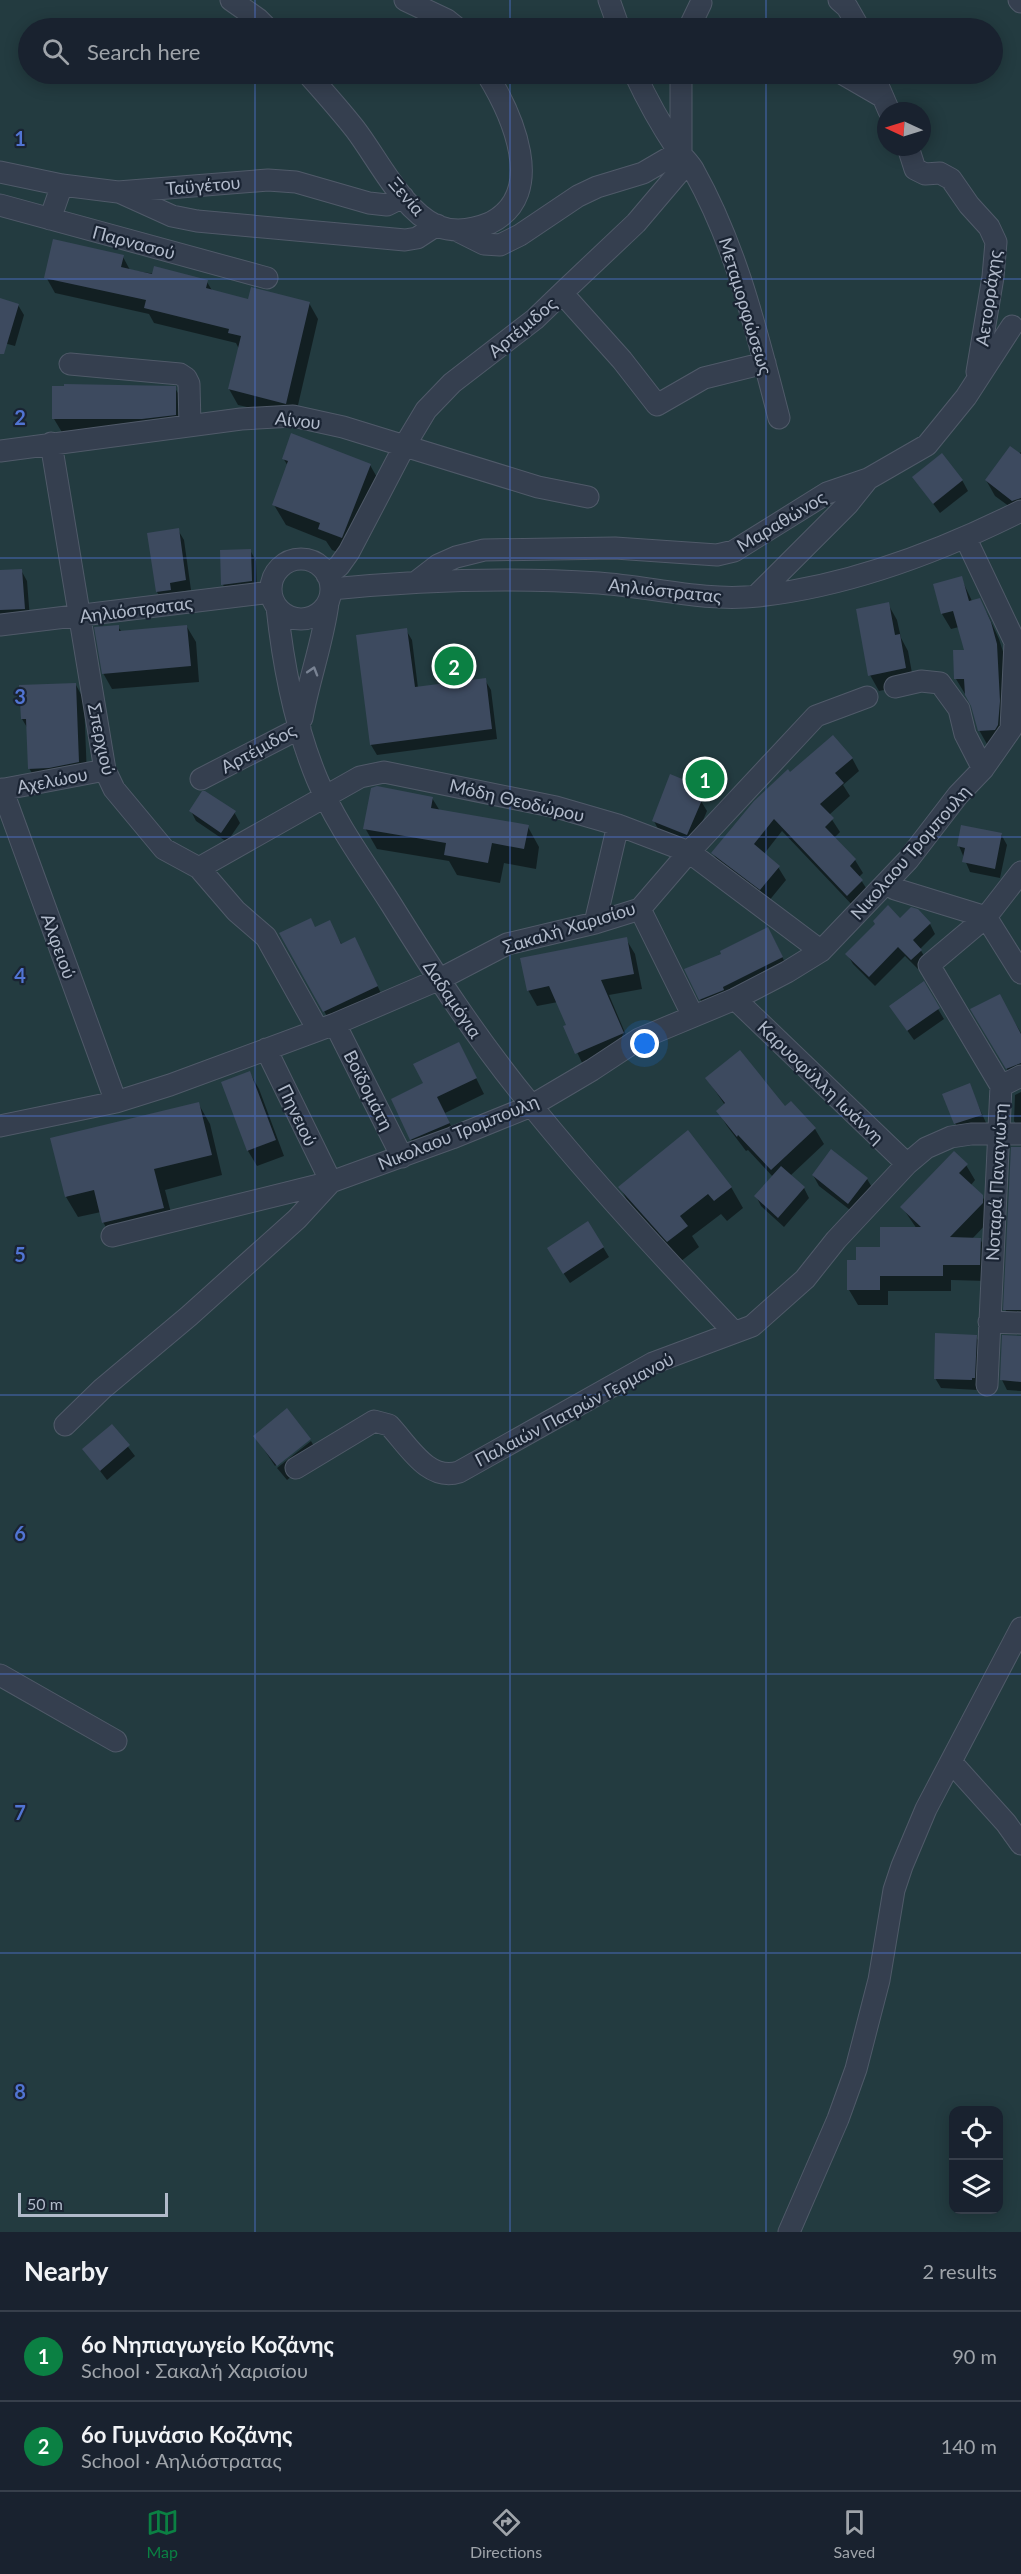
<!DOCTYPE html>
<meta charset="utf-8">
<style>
body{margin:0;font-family:Lato,sans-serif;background:#262f3b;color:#f1f3f6}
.controls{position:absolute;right:18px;bottom:18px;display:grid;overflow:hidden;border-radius:12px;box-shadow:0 3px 15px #0003}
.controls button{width:54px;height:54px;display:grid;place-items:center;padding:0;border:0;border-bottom:2px solid #373f4b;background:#19222f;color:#f1f3f6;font:30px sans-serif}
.compass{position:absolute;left:877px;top:102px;width:54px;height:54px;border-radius:50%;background:#19222f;box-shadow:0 3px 15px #0003;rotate:274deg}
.scale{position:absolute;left:18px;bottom:15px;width:150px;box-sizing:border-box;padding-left:6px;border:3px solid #b1baca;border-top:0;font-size:16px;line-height:21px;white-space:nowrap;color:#b1baca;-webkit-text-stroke:4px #1a2433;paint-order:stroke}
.you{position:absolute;left:645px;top:1044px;width:21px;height:21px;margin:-15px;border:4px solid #fff;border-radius:50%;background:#1a73e8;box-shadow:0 0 0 9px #1a73e833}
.badge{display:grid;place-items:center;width:39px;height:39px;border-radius:50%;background:#0b8043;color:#fff;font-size:20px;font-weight:700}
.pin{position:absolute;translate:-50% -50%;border:3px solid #fff;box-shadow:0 2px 6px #0006}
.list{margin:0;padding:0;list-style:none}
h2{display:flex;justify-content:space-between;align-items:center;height:78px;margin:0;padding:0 24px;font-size:26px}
h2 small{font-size:20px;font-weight:400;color:#9fa4aa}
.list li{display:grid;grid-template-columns:39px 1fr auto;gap:18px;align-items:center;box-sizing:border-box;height:90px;padding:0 24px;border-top:2px solid #373f4b}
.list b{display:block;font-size:22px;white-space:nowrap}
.list p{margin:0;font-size:20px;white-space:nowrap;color:#9fa4aa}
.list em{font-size:20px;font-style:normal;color:#9fa4aa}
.icon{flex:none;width:33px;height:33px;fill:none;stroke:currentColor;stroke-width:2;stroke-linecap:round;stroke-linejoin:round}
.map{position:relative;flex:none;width:1021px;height:2232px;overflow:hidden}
.search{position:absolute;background:#19222f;box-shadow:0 3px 15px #0003;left:18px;right:18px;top:18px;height:66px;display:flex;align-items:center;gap:15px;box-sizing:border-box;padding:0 21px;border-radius:33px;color:#9fa4aa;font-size:22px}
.sheet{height:258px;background:#19222f}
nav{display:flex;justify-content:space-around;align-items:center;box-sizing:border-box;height:84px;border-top:2px solid #373f4b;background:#19222f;font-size:16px;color:#9fa4aa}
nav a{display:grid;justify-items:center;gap:3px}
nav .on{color:#0b8043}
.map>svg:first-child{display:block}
.green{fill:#233b40;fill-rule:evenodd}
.shadow{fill:#0007}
.building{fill:#3d4a5f}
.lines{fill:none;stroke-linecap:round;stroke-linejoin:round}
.minor-casing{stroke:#505a69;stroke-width:23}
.minor{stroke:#353f4f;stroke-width:21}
.oneway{stroke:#798393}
.grid{fill:none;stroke:#5174d3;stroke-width:1.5;stroke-opacity:0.55}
.labels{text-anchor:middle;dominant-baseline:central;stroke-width:4.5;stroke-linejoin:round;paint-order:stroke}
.street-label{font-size:18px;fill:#b1baca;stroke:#1a2433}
.grid-label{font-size:20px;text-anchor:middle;font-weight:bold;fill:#5174d3;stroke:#1a2433;stroke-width:4.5;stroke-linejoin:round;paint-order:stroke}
</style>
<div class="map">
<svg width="1021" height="2232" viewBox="0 0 1021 2232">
<rect width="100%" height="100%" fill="#212d3f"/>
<path class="green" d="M 0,0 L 1021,0 L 1021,2232 L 0,2232 ZM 28,28 L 992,28 L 992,74 L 28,74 ZM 886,111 L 922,111 L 922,147 L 886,147 ZM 954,2110 L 998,2110 L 998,2210 L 954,2210 Z"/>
<path class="shadow" d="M 123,257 L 130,270 L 207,282 L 213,292 L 249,301 L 309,303 L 318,319 L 295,418 L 238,405 L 229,389 L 239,349 L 236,343 L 154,323 L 149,314 L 55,293 L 46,277 Z
M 0,299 L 18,305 L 24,315 L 15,346 L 0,342 Z
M 175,388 L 184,403 L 184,430 L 63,434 L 54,419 Z
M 1021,452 L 1021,515 L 995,496 L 986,480 Z
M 283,458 L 370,465 L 382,486 L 354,558 L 332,550 L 326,541 L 286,525 L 274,505 L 288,466 Z
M 914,478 L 962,480 L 968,491 L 940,513 Z
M 178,530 L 184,540 L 191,590 L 175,593 L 176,600 L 163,602 L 157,592 Z
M 250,550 L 256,561 L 257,591 L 229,595 L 223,585 Z
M 21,570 L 27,581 L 30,619 L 0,621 L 0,572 Z
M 961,578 L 972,601 L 979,600 L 988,615 L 999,639 L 1006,661 L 1008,717 L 988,746 L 979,730 L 973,707 L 956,679 L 966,651 L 959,627 L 951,629 L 942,614 L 935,585 Z
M 888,604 L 897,620 L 901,638 L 908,651 L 914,684 L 879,691 L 870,675 Z
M 118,627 L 122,632 L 187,627 L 196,642 L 199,682 L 112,689 L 103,673 Z
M 406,630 L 412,640 L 418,688 L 485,680 L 491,690 L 497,739 L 377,755 L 371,745 L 357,636 Z
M 76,685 L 84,700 L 87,777 L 38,784 L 29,768 L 28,729 L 22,719 Z
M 852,758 L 859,771 L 843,785 L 850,796 L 829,815 L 840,832 L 834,838 L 855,860 L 863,873 L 859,877 L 870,894 L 855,908 L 782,831 L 764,854 L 778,867 L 786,880 L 768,902 L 720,866 L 713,853 L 790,774 Z
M 691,784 L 697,794 L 695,799 L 701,801 L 707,811 L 693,844 L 659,831 L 654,821 Z
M 432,798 L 440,811 L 528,827 L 539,847 L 536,869 L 504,863 L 500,883 L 457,875 L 449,861 L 377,849 L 365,828 Z
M 191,811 L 234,812 L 240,823 L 227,842 L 196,821 Z
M 1001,834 L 1007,845 L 1000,878 L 970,872 L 959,846 Z
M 900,920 L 930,924 L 935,934 L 920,949 L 927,961 L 918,969 L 905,956 L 875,986 L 853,964 L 847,954 L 877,925 Z
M 329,922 L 342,945 L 363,955 L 385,1002 L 333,1027 L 324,1011 L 315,928 Z
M 626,939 L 635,954 L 642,989 L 609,995 L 632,1049 L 585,1069 L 565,1027 L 568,1025 L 558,1002 L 537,1006 L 528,990 Z
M 775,942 L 789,971 L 708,1012 L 700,999 Z
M 923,984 L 944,1019 L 914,1040 L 897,1016 Z
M 999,996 L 1021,1033 L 1021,1079 L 1014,1081 L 972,1010 Z
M 459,1044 L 484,1094 L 445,1113 L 457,1139 L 420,1154 L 411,1139 L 425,1084 Z
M 250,1073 L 259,1089 L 284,1156 L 257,1166 L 248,1151 L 223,1083 Z
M 707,1079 L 815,1129 L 824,1144 L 790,1176 L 804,1188 L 809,1198 L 784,1227 L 761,1206 L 756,1196 L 773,1177 L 748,1150 L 746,1151 L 727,1126 L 718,1111 L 725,1105 Z
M 969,1085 L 987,1125 L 961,1133 L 955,1123 Z
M 1021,1092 L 1021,1133 L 1014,1121 L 1015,1095 Z
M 198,1103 L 210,1124 L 222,1175 L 165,1190 L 175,1228 L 115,1243 L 103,1222 L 101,1212 L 78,1217 L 66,1197 Z
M 1021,1147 L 1021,1322 L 1012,1322 L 1005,1309 Z
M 966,1165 L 975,1180 L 971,1185 L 982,1196 L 991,1212 L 991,1219 L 972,1239 L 980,1239 L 989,1255 L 988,1281 L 951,1280 L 951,1291 L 888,1291 L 888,1305 L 858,1305 L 849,1290 L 857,1262 L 917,1229 L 902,1207 Z
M 813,1175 L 867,1179 L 873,1189 L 854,1213 L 819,1186 Z
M 620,1187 L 731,1187 L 743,1208 L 727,1221 L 721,1214 L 692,1236 L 699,1247 L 680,1262 L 631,1208 Z
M 603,1247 L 609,1257 L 570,1283 L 554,1259 Z
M 976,1337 L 982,1347 L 980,1388 L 977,1387 L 977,1390 L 941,1388 L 935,1378 Z
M 1021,1337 L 1021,1391 L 1007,1390 L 1002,1380 Z
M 112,1426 L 135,1456 L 107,1480 L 84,1450 Z
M 255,1436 L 309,1438 L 275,1466 Z
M 311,1441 L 319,1455 L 287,1480 L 277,1468 Z"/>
<path class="building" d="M 53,239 L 124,255 L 121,267 L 152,274 L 154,266 L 208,280 L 206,288 L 248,299 L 251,287 L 310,302 L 286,404 L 228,389 L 241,336 L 228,333 L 229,329 L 144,308 L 146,300 L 44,278 Z
M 0,298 L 19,304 L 4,354 L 0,354 Z
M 64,384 L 176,386 L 176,415 L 142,419 L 52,419 L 52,386 L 64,386 Z
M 291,433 L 371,464 L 342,538 L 318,529 L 320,523 L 272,505 L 288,461 L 282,459 Z
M 1010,446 L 1021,454 L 1021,498 L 1012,501 L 985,480 Z
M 942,453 L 963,480 L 933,504 L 912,477 Z
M 179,528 L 186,580 L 170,583 L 171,590 L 156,592 L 147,533 Z
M 251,549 L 252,581 L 221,585 L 220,550 Z
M 22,569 L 25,609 L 0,610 L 0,570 Z
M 962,576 L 969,601 L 980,598 L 991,622 L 997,644 L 1000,701 L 998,725 L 995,730 L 978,731 L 971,706 L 965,695 L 964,679 L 954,679 L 953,650 L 964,650 L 953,611 L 941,614 L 933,584 Z
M 889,602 L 895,635 L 900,634 L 906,668 L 868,676 L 856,609 Z
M 119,625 L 119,631 L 187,625 L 191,666 L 102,674 L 94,627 Z
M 407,628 L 415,687 L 486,678 L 492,729 L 370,745 L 356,635 Z
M 76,683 L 79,762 L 49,768 L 28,769 L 26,719 L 21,719 L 19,685 Z
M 833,735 L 853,758 L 835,773 L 844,783 L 820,804 L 834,818 L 825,827 L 856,859 L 850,866 L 863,880 L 847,896 L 774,819 L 754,844 L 780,866 L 760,890 L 711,853 L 754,801 L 788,769 L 790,772 Z
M 670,774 L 692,783 L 688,794 L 702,800 L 687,835 L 652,821 Z
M 377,786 L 433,797 L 431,808 L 529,825 L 524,849 L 492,843 L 488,863 L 444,855 L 446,843 L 363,829 L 371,788 Z
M 202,791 L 205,791 L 236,811 L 221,833 L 189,811 Z
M 961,825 L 1002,833 L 995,869 L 962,862 L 965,848 L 957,846 Z
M 888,905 L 900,918 L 911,907 L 918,909 L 931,923 L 913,940 L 922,950 L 911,960 L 898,947 L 869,977 L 845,954 L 875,924 L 873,921 Z
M 311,918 L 315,927 L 330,920 L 341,944 L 355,937 L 378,986 L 323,1012 L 279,933 Z
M 768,927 L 783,957 L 723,987 L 724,990 L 699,1000 L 684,969 L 721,954 L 720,951 Z
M 627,937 L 634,974 L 601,980 L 624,1033 L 575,1054 L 563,1026 L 566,1025 L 549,986 L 527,991 L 520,958 Z
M 924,981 L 940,1008 L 907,1031 L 889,1006 Z
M 1000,994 L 1021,1034 L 1021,1063 L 1006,1069 L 970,1009 Z
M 459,1042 L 477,1078 L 437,1097 L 450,1123 L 410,1140 L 391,1099 L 423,1083 L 413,1064 Z
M 740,1050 L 785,1106 L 791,1101 L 816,1128 L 771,1170 L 738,1135 L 737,1137 L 716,1111 L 725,1103 L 705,1078 Z
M 250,1071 L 276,1140 L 247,1151 L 221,1082 Z
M 970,1083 L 982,1115 L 954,1124 L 942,1094 Z
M 199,1102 L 212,1155 L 154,1169 L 164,1208 L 102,1223 L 94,1190 L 65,1197 L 50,1138 Z
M 688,1130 L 732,1187 L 714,1201 L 708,1194 L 680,1216 L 688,1226 L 667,1242 L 618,1187 Z
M 1011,1147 L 1021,1147 L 1021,1310 L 1003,1310 Z
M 831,1149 L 868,1178 L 848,1204 L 812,1175 Z
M 954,1151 L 968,1164 L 959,1173 L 983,1195 L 983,1203 L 950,1237 L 981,1238 L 980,1265 L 943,1265 L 943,1276 L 880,1276 L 880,1290 L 847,1290 L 847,1260 L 856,1260 L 856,1247 L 880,1247 L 880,1227 L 921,1227 L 900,1207 Z
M 781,1166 L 805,1187 L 778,1218 L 754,1196 Z
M 588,1221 L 604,1247 L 563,1274 L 547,1248 Z
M 935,1333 L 977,1335 L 975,1378 L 972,1378 L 972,1380 L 934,1379 Z
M 1002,1335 L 1021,1336 L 1021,1382 L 1000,1380 Z
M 287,1408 L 311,1439 L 277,1466 L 253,1436 Z
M 112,1424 L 130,1445 L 100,1471 L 82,1449 Z"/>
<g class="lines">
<g class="minor-casing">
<path id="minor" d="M 231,0 L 258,19 L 267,28
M 405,0 L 447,20 L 457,28
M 609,0 L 619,28
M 839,0 L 847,7 L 859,28
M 1019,0 L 1021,2
M 689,28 L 701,3
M 308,74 C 324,92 340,110 355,129 C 378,159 402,210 437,226 C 455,233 473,230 490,223 C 549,194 511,113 487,74
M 635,74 C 647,100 661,125 677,149 C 682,157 690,163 694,171 C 737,248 757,333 779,418
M 843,74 L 881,96
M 873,74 L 889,111
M 908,147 L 915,169 L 925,174 L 940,173 L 951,179 L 969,205 L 989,227 L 996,242 L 993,277 L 977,372
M 0,172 L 62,185 L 118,192 L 268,180 L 296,182 L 369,203 L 387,205 L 403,197
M 119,192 L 172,216 L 197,221 L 405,240 L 417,238 L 437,225
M 0,205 L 267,278
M 50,219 L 62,185
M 456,230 L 484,244 L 500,245 L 520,235 L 578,196 L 597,187 L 643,173 L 679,152
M 562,293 L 622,360 L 657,405 L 704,378 L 765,363
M 70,364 L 180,374 L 186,378 L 189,384 L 190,425
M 51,443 L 105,770 L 114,789 L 164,849 L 199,868 L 236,911 L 266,937 L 318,1030
M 0,451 L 241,419 L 293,416 L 343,427 L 538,487 L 588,497
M271 589a30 30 0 1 1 60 0a30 30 0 1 1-60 0Z
M 327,575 L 339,566 L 349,552 L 405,445 L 426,410 L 452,383 L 535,319 L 562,293 L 636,223 L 681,170 L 681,74
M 416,582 L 438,565 L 456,557 L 484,550 L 615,548 L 717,555 L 734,551 L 827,493 L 868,479 L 927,445 L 966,397 L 1012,326
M 331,589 C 420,580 510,577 599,583 C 652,587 705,602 758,596 C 850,586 939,552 1021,511
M 756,596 L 848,504 L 868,479
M 277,607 C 283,664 295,726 317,779 C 336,824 365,863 391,904 C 434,973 479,1042 531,1105 C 595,1184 664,1258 734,1332
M 0,625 L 271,592
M 895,687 L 921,681 L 940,683 L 959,709 L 965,734 L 983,769
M 302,718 C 309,679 323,642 328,603
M 201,779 L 300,728
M 2,789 L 116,1102
M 0,790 L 105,770
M 199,868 L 360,777 L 384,772 L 556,807 L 618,825 L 689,852 L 821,951
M 895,889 L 986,917
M 640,909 L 693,1016
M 986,917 L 1021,973
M 595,923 L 618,825
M 735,999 L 907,1164
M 335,1024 L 402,1157
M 1001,1086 L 1021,1076
M 0,1126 L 116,1102 L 170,1085 L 335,1024 L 440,979 L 507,944 L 595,923 L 640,909 L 689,852 L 816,716 L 867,697
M 112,1236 L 331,1182 L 452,1138 L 531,1106 L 592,1070 L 639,1039 L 735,999 L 787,972 L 821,951 L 908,860 L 958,795 L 983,769 L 1011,729 L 1015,642 L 966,539
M 989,1322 L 1021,1323
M 987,1385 L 1001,1086 L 929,965 L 986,917 L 1021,872
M 65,1425 L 102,1389 L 189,1316 L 297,1219 L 331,1182 L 266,1049
M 296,1468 L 374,1421 L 389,1425 C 408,1445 428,1482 459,1472 L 653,1363 L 752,1326 L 805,1279 L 836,1240 L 907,1164 L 926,1148 L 951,1137 L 971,1134 L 1021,1134
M 0,1675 L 116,1741
M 952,1763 L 1006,1823 L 1021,1844
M 789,2232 L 838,2119 L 856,2069 L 879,1980 L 894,1890 L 902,1866 L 926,1809 L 1021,1628"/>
</g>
<use href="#minor" class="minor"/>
</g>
<defs><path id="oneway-chevron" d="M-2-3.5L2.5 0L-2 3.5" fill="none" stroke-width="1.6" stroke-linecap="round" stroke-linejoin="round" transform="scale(1.5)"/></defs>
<use class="oneway" href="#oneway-chevron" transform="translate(313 671) rotate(-73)"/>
<path class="grid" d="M 255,0 L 255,28M 510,0 L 510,28M 766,0 L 766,28M 255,74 L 255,2232M 510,74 L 510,2232M 766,74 L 766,2232M 0,279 L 1021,279M 0,558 L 1021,558M 0,837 L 1021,837M 0,1116 L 1021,1116M 0,1395 L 1021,1395M 0,1674 L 1021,1674M 0,1953 L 1021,1953"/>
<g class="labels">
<g class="street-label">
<text transform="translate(203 185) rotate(-5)">Ταϋγέτου</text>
<text transform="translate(407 196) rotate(49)">Ξενία</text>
<text transform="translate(134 242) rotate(15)">Παρνασού</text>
<text transform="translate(988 298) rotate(-82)">Αετορράχης</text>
<text transform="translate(746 306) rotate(73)">Μεταμορφώσεως</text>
<text transform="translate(522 327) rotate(-40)">Αρτέμιδος</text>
<text transform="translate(298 420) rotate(6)">Αίνου</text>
<text transform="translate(781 521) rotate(-31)">Μαραθώνος</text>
<text transform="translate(665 590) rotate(6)">Αηλιόστρατας</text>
<text transform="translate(136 609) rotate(-7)">Αηλιόστρατας</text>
<text transform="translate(102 739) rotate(78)">Σπερχιού</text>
<text transform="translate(258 748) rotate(-29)">Αρτέμιδος</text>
<text transform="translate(52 780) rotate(-11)">Αχελώου</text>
<text transform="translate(517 800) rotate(13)">Μόδη Θεοδώρου</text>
<text transform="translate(910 852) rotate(-49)">Νικολαου Τρομπουλη</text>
<text transform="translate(569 927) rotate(-17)">Σακαλή Χαρισίου</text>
<text transform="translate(59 946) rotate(70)">Αλφειού</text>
<text transform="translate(453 999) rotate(56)">Δαδαμόγια</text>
<text transform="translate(821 1082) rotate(44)">Καρυοφύλλη Ιωάννη</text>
<text transform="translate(369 1090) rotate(63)">Βοϊδομάτη</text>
<text transform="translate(298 1115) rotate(64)">Πηνειού</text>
<text transform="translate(458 1132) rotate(-22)">Νικολαου Τρομπουλη</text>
<text transform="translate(996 1182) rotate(-87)">Νοταρά Παναγιώτη</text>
<text transform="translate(574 1409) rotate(-28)">Παλαιών Πατρών Γερμανού</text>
</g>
</g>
<g class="grid-label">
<text x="20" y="146">1</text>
<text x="20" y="425">2</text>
<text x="20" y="704">3</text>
<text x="20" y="983">4</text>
<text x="20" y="1262">5</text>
<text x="20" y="1541">6</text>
<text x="20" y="1820">7</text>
<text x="20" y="2099">8</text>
</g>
</svg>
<div class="controls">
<button><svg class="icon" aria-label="locate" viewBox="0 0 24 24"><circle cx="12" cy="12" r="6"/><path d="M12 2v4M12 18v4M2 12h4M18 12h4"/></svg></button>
<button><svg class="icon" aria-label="layers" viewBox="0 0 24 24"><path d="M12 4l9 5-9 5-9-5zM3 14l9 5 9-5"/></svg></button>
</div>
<svg class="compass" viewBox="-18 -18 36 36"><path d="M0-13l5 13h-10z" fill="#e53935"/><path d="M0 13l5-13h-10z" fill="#9fa4aa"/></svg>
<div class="scale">50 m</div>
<div class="you"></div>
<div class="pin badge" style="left:705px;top:779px">1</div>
<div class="pin badge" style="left:454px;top:666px">2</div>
<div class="search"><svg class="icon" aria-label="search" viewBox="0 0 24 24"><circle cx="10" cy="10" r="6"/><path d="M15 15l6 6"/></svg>Search here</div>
</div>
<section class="sheet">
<h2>Nearby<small>2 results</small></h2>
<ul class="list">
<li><span class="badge">1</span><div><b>6ο Νηπιαγωγείο Κοζάνης</b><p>School · Σακαλή Χαρισίου</p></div><em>90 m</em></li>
<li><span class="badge">2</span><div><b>6ο Γυμνάσιο Κοζάνης</b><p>School · Αηλιόστρατας</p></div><em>140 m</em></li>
</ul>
</section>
<nav>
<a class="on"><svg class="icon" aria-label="map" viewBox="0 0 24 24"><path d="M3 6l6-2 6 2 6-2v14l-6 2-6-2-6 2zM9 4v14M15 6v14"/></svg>Map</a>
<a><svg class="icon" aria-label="directions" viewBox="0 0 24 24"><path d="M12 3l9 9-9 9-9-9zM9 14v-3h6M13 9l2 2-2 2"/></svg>Directions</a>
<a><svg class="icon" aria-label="saved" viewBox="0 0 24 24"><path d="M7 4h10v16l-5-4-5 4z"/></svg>Saved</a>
</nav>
